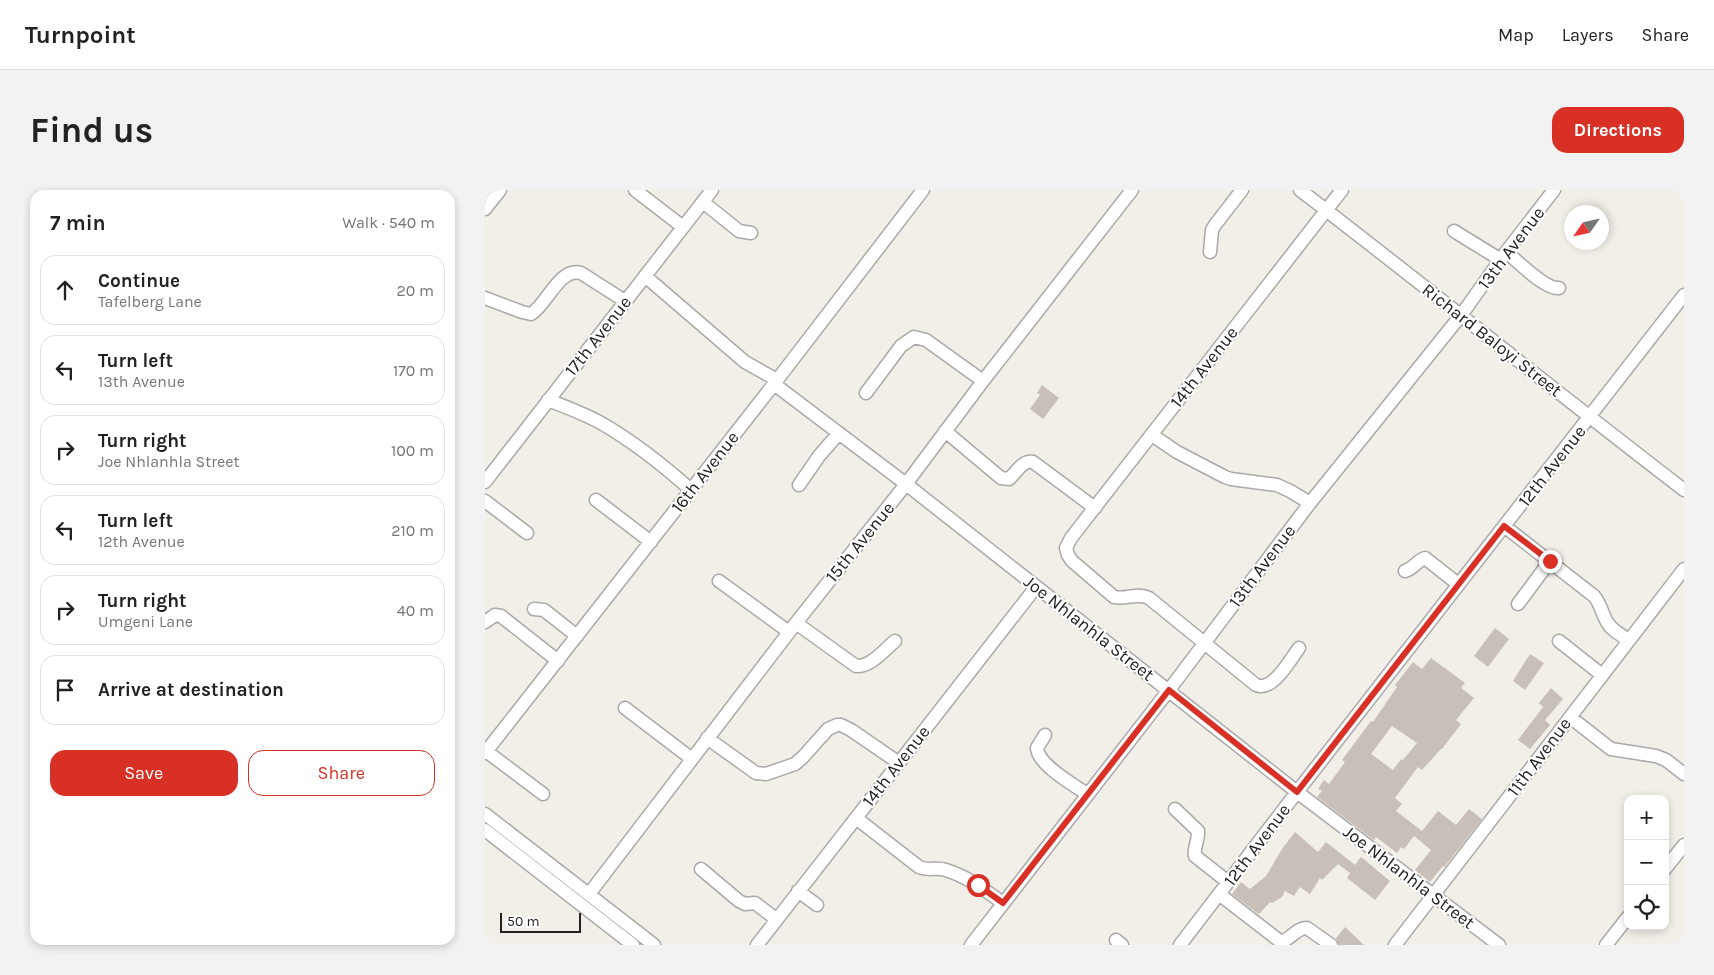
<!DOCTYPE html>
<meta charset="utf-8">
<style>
body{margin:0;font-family:Karla,sans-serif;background:#f2f2f2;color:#222}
.controls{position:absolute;right:15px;bottom:15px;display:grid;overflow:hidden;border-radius:10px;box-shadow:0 2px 8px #0003}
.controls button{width:45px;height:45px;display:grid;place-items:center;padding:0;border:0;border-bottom:1px solid #e0e0e0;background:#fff;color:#222;font:25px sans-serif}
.compass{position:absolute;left:1079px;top:15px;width:45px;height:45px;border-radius:50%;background:#fff;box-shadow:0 2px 8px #0003;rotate:236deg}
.scale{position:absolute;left:15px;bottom:12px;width:81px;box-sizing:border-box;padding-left:5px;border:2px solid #222;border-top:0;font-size:14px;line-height:18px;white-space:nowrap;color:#222;-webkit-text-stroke:4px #fff;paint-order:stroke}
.stop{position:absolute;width:15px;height:15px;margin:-11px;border:4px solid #d93025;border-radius:50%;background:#fff}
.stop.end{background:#d93025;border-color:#fff;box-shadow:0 1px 5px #0008}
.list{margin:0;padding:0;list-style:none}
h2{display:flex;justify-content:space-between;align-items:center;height:65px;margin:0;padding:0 20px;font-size:21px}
h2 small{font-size:16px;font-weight:400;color:#767676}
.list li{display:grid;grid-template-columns:32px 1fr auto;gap:15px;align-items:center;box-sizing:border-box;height:70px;margin:0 10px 10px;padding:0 10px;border:1px solid #e0e0e0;border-radius:15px}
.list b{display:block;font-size:19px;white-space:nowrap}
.list p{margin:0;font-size:16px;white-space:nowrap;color:#767676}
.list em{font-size:16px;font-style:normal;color:#767676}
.actions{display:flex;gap:10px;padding:15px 20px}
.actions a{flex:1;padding:11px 0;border:1px solid #d93025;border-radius:15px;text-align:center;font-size:18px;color:#d93025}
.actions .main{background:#d93025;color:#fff}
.icon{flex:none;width:28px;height:28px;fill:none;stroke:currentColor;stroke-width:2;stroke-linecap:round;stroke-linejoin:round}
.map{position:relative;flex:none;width:1199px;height:755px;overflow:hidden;border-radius:15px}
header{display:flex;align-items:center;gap:30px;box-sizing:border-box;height:70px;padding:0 25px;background:#fff;border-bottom:1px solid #e0e0e0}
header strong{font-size:24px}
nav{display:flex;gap:28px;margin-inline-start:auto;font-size:18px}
.intro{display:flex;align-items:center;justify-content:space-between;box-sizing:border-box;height:120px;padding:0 30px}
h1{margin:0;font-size:35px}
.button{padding:12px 22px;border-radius:15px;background:#d93025;color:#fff;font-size:18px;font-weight:700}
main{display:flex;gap:30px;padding:0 30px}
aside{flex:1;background:#fff;border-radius:15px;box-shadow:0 2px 8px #0003}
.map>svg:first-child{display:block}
.building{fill:#c7bfb8;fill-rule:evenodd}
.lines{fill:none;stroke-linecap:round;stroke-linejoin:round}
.minor-casing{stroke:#a9a9a9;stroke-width:15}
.minor{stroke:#fff;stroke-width:12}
.route{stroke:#d93025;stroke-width:6}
.labels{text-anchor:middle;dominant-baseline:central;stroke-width:4;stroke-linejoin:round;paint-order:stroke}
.street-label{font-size:18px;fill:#222;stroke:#fff}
</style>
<header>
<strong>Turnpoint</strong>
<nav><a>Map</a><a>Layers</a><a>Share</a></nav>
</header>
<div class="intro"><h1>Find us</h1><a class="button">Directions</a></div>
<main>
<aside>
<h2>7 min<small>Walk · 540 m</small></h2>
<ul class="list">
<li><svg class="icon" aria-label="ahead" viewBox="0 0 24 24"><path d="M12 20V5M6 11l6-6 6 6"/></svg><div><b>Continue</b><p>Tafelberg Lane</p></div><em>20 m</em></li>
<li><svg class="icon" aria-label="left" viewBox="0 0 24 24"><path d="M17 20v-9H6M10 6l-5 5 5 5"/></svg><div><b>Turn left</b><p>13th Avenue</p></div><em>170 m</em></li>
<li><svg class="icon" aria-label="right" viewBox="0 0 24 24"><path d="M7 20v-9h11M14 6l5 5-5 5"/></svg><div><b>Turn right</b><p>Joe Nhlanhla Street</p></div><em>100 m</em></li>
<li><svg class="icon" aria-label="left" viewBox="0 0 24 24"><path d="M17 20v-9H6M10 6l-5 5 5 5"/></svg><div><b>Turn left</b><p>12th Avenue</p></div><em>210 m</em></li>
<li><svg class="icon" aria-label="right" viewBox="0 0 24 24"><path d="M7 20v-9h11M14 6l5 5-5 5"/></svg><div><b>Turn right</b><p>Umgeni Lane</p></div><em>40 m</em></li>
<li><svg class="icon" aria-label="arrive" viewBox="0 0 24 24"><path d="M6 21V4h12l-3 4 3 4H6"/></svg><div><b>Arrive at destination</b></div></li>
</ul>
<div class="actions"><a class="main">Save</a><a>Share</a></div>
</aside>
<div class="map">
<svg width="1199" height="755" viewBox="0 0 1199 755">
<rect width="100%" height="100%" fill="#f2efe9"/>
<path class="building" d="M 557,195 L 574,208 L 558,229 L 545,219 L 555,205 L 552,203 Z
M 1010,438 L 1024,449 L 1003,477 L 989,466 Z
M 1045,464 L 1059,473 L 1040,500 L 1028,491 Z
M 946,468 L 980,493 L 976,498 L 989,508 L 971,530 L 976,534 L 957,559 L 956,559 L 937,580 L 933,577 L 910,608 L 917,614 L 911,621 L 937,641 L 953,621 L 971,635 L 984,619 L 997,629 L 961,675 L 960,677 L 958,676 L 945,692 L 930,680 L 946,660 L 929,646 L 919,659 L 916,657 L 912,663 L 891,647 L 889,650 L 832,607 L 837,601 L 833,599 L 839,590 L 844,594 L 860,572 L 857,570 L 886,531 L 888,532 L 912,497 L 910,495 L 928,472 L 937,479 ZM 907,536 L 932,553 L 917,571 L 916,569 L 908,580 L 886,564 Z
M 1066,498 L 1078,509 L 1060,530 L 1065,535 L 1045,559 L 1033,550 L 1058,517 L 1054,513 Z
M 810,642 L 833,662 L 841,652 L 870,675 L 876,667 L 905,691 L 890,710 L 862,688 L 865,683 L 853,674 L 837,690 L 835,688 L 825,704 L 815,697 L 809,706 L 800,701 L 797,707 L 787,713 L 785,712 L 774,724 L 771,722 L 747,704 L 756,692 L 765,699 L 781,686 L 797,659 Z
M 860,737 L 879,755 L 854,755 L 851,748 Z"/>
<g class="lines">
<g class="minor-casing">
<path id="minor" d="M 150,0 L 198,37
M 815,0 C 944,99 1070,201 1199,300
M 218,12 L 254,41 L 266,43
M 0,19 L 15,0
M 969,41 L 1016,70
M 725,62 L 727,40 L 730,35 L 757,0
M 1021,62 C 1033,71 1060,100 1074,98
M 160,86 L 260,172 L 292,190
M 0,108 L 37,122 L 46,124 C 62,115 74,77 96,83 L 140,111
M 289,194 L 421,294 L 812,602 L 1014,755
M 381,203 L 416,156 L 429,147 L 441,150 L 498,191
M 63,210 C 81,217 100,224 116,233 C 149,252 178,275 206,300
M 460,241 L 516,288 L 524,289 C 532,282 537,270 548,272 L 610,318
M 667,245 L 692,262 L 740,287 L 746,289 L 792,295 L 805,301 L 825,313
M 0,292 L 227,0
M 314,295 L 334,266 L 354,243
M 111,310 L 166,352
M 0,311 L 42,343
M 1019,336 L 1109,406 C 1116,414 1117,424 1122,432 C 1127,441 1136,445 1144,450
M 920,381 C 930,378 931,371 940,368 L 973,394
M 234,391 L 304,442
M 1033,414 L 1065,371
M 49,419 L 59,420 L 92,446
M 0,432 L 10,425 L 16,426 L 73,471
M 311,433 L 371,476 C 386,477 399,460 410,451
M 1074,451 L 1117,485
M 814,458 C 805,470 788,502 771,495 L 664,408 C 652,402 641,410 629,407 L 587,371 L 583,365 L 581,358 L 586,348 L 857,0
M 140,518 L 207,569
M 1085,527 L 1126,559 L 1171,566 L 1181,570 L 1199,584
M 560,545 L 552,558 C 553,575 589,595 602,604
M 222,548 L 271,583 L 281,584 L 310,574 L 318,567 L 343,539 L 352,535 L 356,535 L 366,540 L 414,573
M 1,561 L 58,604
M 0,563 L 289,194 L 438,0
M 690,619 L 713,641 C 714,650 708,658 710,666 L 743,692
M 0,624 L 169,755
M 371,628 L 434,677 C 443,681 451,677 461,680 C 483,687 500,700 518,713
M 0,640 L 148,755
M 216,679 L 254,711 L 260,714 L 270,713 L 291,729
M 1180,679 L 1199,655
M 313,701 L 332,715
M 104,704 L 311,433 L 421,294 L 498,191 L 647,0
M 734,704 L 796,752 C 806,749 811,738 822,738 L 846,755
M 631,750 L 637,755
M 272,755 L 551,397
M 486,755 L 684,500 L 825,313 L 977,124 L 1021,62 L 1069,0
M 695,755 L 812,602 L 1199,105
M 910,755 L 1199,379
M 1121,755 L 1143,727"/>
</g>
<use href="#minor" class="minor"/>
</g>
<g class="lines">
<path class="route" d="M 493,695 L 518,713 L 684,500 L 812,602 L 1019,336 L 1065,371"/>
</g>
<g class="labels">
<g class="street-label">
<text transform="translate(1026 58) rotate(-53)">13th Avenue</text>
<text transform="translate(113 146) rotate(-52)">17th Avenue</text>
<text transform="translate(1007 150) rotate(38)">Richard Baloyi Street</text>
<text transform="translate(719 177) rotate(-52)">14th Avenue</text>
<text transform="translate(1067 276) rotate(-52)">12th Avenue</text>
<text transform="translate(220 282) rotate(-52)">16th Avenue</text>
<text transform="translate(375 352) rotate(-51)">15th Avenue</text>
<text transform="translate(777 376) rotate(-53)">13th Avenue</text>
<text transform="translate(604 438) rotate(38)">Joe Nhlanhla Street</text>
<text transform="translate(1054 567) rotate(-53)">11th Avenue</text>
<text transform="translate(411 576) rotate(-52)">14th Avenue</text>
<text transform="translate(772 655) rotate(-53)">12th Avenue</text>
<text transform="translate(924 687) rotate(37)">Joe Nhlanhla Street</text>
</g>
</g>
</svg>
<div class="controls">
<button>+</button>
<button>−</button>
<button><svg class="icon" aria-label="locate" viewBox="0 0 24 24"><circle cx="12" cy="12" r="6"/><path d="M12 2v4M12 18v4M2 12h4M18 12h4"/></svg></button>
</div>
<svg class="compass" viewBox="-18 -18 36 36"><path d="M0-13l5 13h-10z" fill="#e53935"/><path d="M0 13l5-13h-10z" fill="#767676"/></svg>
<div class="scale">50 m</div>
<div class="stop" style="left:493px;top:695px"></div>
<div class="stop end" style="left:1065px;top:371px"></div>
</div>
</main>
